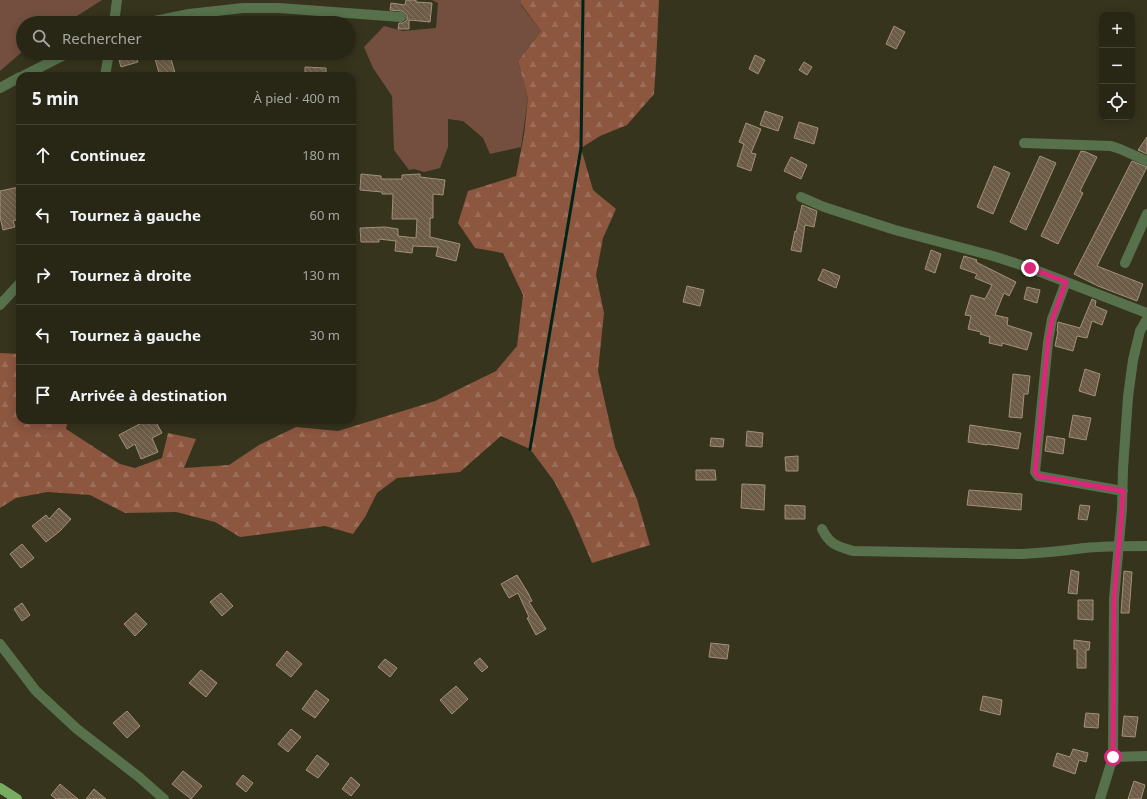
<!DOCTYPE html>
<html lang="fr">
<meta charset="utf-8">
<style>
body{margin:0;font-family:"Noto Sans",sans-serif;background:#343323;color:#f1f3f6}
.controls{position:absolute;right:12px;top:12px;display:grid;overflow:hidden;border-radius:8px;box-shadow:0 2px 10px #0003}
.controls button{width:36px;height:36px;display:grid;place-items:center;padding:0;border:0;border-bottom:1px solid #444435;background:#282716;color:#f1f3f6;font:20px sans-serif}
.stop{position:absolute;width:12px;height:12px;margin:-9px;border:3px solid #db2777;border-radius:50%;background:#fff}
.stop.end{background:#db2777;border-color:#fff;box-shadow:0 1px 4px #0008}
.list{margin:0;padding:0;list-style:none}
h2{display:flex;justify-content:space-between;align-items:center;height:52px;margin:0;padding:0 16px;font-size:17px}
h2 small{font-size:13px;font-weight:400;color:#a5a5a1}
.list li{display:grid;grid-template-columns:26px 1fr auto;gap:12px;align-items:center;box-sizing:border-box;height:60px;padding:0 16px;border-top:1px solid #444435}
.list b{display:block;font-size:15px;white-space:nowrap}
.list em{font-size:13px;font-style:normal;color:#a5a5a1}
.icon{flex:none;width:22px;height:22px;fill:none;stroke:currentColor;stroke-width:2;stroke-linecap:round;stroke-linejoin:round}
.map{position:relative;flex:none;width:1147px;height:799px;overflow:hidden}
.search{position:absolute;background:#282716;box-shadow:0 2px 10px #0003;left:16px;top:16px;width:340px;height:44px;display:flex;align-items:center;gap:10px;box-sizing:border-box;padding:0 14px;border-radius:22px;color:#a5a5a1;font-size:15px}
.panel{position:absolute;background:#282716;box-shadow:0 2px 10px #0003;left:16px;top:72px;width:340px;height:352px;border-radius:12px}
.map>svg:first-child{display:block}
.green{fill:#744f3f}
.forest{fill:url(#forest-firs)}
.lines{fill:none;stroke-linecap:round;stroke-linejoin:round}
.stream{stroke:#002419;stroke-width:3}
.building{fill:url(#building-back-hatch);stroke:#a2917a}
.minor{stroke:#57714c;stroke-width:10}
.major{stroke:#78ad61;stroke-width:10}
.route{stroke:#db2777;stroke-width:5}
</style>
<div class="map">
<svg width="1147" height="799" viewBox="0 0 1147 799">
<defs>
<pattern id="forest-firs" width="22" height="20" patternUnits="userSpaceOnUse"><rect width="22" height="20" fill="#8c563f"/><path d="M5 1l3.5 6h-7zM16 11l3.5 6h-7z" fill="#9c6e5a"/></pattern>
<pattern id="building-back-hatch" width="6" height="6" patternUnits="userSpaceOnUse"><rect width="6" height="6" fill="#6d5d48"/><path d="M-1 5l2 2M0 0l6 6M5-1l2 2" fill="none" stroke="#817461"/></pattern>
</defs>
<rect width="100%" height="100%" fill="#36341d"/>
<path class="green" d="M 0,0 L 102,0 L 66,23 L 23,23 L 23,51 L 0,71 Z
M 432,0 L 521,0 L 521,5 L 541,31 L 518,61 L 528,98 L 521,147 L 490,154 L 483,138 L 463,121 L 448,119 L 448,147 L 440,168 L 424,172 L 414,169 L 409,170 L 394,150 L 392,96 L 373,68 L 364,47 L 384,26 L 403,31 L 436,28 L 438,3 Z"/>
<path class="forest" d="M 521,0 L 659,0 L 656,64 L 654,94 L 627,125 L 600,136 L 581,148 L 593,190 L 616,209 L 603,238 L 596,275 L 604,313 L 598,371 L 615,447 L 637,499 L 650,545 L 592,563 L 572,516 L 554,481 L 530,449 L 501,436 L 460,472 L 397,478 L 377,493 L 365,517 L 353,534 L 325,526 L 240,537 L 215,522 L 176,512 L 125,513 L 90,495 L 47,492 L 16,498 L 0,508 L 0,353 L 20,354 L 20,420 L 68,420 L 66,429 L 120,464 L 135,468 L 162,458 L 168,433 L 196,439 L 184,468 L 229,465 L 259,445 L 296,427 L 338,431 L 435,401 L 496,371 L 517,346 L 523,295 L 503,253 L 475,248 L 458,223 L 468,191 L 516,176 L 524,135 L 528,98 L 518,61 L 541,31 L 521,4 Z"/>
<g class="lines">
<path class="stream" d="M 530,449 L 581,148 L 583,0"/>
</g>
<path class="building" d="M 406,0 L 416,0 L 416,2 L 432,3 L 430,22 L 409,20 L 409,29 L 398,29 L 399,23 L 403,23 L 407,20 L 407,15 L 402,11 L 390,10 L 391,3 L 405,5 Z
M 894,26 L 905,32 L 896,49 L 886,44 Z
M 117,53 L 135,53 L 138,62 L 121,67 Z
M 170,55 L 175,73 L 160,76 L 155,59 Z
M 755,55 L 765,60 L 758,74 L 749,69 Z
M 804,62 L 812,67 L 807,75 L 799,70 Z
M 305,67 L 326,68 L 326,76 L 305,76 Z
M 765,111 L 783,117 L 778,131 L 760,125 Z
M 799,122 L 818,128 L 814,144 L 794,138 Z
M 746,123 L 761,129 L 751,153 L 756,154 L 751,171 L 737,166 L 744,144 L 739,142 Z
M 1147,137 L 1147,154 L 1138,150 Z
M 1081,151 L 1086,152 L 1097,157 L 1080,191 L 1083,193 L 1058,244 L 1041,236 Z
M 1040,156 L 1056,163 L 1026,230 L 1010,222 Z
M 791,157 L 807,165 L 801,179 L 784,171 Z
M 1132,161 L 1147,167 L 1097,266 L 1143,284 L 1137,301 L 1098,286 L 1074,274 Z
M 994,166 L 1010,173 L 993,214 L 977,207 Z
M 361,174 L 381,176 L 381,179 L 402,179 L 402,175 L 420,174 L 420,177 L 445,180 L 443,195 L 433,194 L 433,218 L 430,218 L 430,237 L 460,244 L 456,261 L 436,256 L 438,247 L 413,246 L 412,253 L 395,251 L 396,241 L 379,239 L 379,242 L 361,242 L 360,228 L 385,227 L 398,229 L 398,236 L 416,238 L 417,219 L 392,219 L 393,194 L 382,194 L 382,192 L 360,190 Z
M 19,187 L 20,192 L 20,219 L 13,221 L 15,227 L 3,230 L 0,217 L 0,191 Z
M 802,205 L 817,211 L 814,227 L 805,225 L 801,252 L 791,250 L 795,231 L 796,232 Z
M 931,250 L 941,254 L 935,273 L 925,269 Z
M 964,256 L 977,260 L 976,262 L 1016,282 L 1009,296 L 1004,293 L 995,315 L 1008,318 L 1007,325 L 1032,333 L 1027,350 L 1002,343 L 1002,346 L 989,343 L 990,337 L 980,334 L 981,332 L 968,329 L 971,316 L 965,315 L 971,295 L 985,299 L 992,285 L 975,278 L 977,274 L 960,268 Z
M 823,269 L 840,276 L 836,288 L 818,280 Z
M 687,286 L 704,290 L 700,306 L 683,302 Z
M 1027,287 L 1040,290 L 1037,303 L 1024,299 Z
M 1092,299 L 1096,301 L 1095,306 L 1107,311 L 1102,325 L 1092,321 L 1087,338 L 1077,336 L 1073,351 L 1055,346 L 1058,331 L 1057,331 L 1058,322 L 1080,328 Z
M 1085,369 L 1100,374 L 1095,396 L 1079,391 Z
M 1013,374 L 1030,376 L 1028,394 L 1024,394 L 1022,418 L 1009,417 Z
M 1073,415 L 1091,418 L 1086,440 L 1069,437 Z
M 147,420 L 155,420 L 162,433 L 152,438 L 158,452 L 141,459 L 135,444 L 127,449 L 119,435 Z
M 970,425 L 1021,433 L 1018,449 L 987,444 L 987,445 L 968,442 Z
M 747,431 L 763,433 L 762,447 L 746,446 Z
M 1047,436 L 1065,439 L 1063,454 L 1045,451 Z
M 711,438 L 724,439 L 723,447 L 710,446 Z
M 798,456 L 798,471 L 786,471 L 785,457 Z
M 696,470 L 715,470 L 716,480 L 696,480 Z
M 742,484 L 765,485 L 764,510 L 741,508 Z
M 969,490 L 1022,494 L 1021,510 L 967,505 Z
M 785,505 L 805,506 L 805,519 L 785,519 Z
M 1080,505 L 1090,506 L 1087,520 L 1078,519 Z
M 59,508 L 71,519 L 60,531 L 46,542 L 32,526 L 46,515 L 49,519 Z
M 22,544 L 34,558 L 21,568 L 10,554 Z
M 1071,570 L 1079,572 L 1077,594 L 1068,593 Z
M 1124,571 L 1132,572 L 1129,613 L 1121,613 Z
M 517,575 L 528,593 L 532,601 L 529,602 L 546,629 L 536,635 L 527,618 L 529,617 L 518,593 L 509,598 L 501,584 Z
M 221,593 L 233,606 L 222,616 L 210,602 Z
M 1078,600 L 1093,600 L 1093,620 L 1078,619 Z
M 22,603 L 30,615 L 22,621 L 14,609 Z
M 136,613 L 147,624 L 135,636 L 124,624 Z
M 1074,640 L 1090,642 L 1089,650 L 1086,650 L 1086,668 L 1077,668 L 1077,649 L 1074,649 Z
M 711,643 L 729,645 L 727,659 L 709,657 Z
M 287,651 L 302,664 L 291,677 L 276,665 Z
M 480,658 L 488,667 L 482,672 L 474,663 Z
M 385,659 L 397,668 L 390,677 L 378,667 Z
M 201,670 L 217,683 L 206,697 L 189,683 Z
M 456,686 L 468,699 L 452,714 L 440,700 Z
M 316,690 L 329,700 L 315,718 L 302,709 Z
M 983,696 L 1002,700 L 1000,715 L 980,710 Z
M 127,711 L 140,726 L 127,738 L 113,723 Z
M 1086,713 L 1099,714 L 1098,728 L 1084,727 Z
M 1124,716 L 1138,717 L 1135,737 L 1122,736 Z
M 291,729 L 301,737 L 288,752 L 278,744 Z
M 1073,749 L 1088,753 L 1086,762 L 1079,760 L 1075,774 L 1053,766 L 1057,753 L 1070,757 Z
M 317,755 L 329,764 L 318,778 L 306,770 Z
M 183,771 L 202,786 L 191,799 L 172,784 Z
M 243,775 L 253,783 L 246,792 L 236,784 Z
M 351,777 L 360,785 L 351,796 L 342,789 Z
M 1134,781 L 1145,785 L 1141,799 L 1128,799 Z
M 60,784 L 78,799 L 56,799 L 51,795 Z
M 94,789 L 106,799 L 86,799 Z"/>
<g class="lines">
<path class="minor" d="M 114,23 L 117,0
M 145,23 L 189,14 L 243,8 L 279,8 L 401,17
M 23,76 L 68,53
M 105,76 L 109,53
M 0,88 L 20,77
M 1024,143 L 1111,146 L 1120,149 L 1147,161
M 801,197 L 824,207 L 895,230 L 993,256 L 1030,268 L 1147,313
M 1125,263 L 1147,214
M 1066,282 L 1052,319 L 1048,342 L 1035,472 L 1038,476 L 1123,491
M 0,305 L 20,283
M 822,529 C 830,545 837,546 853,551 L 1022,554 C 1043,553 1063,551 1084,548 C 1105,546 1126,546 1147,546
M 0,644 L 36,691 L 77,729 L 139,777 L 164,799
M 1113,757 L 1147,756
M 1100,799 L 1113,757 L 1114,599 L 1122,509 L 1123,469 L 1128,397 L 1133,360 L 1140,331 L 1147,319"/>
<path class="major" d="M 0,788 L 17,799"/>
</g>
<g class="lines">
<path class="route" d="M 1030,268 L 1066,282 L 1052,320 L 1048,342 L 1035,472 L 1038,476 L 1123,491 L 1122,509 L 1114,599 L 1113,757"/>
</g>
</svg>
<div class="controls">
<button>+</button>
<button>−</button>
<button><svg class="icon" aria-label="locate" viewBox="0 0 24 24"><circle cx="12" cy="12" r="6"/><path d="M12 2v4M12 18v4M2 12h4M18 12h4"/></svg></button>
</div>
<div class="stop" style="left:1113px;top:757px"></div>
<div class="stop end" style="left:1030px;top:268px"></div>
<div class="search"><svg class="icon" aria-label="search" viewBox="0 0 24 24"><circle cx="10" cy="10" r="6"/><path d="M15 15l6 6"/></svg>Rechercher</div>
<section class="panel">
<h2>5 min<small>À pied · 400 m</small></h2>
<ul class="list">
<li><svg class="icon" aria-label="ahead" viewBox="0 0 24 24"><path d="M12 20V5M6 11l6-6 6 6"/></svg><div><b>Continuez</b></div><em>180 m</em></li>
<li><svg class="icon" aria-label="left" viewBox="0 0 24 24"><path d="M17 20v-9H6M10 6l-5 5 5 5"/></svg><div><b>Tournez à gauche</b></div><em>60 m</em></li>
<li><svg class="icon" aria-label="right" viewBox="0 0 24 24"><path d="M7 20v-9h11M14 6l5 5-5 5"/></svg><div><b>Tournez à droite</b></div><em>130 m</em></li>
<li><svg class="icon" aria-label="left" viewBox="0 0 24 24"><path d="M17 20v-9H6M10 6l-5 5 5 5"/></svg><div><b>Tournez à gauche</b></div><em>30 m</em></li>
<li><svg class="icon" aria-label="arrive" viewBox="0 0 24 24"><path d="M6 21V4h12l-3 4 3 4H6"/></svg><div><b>Arrivée à destination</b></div></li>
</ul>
</section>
</div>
